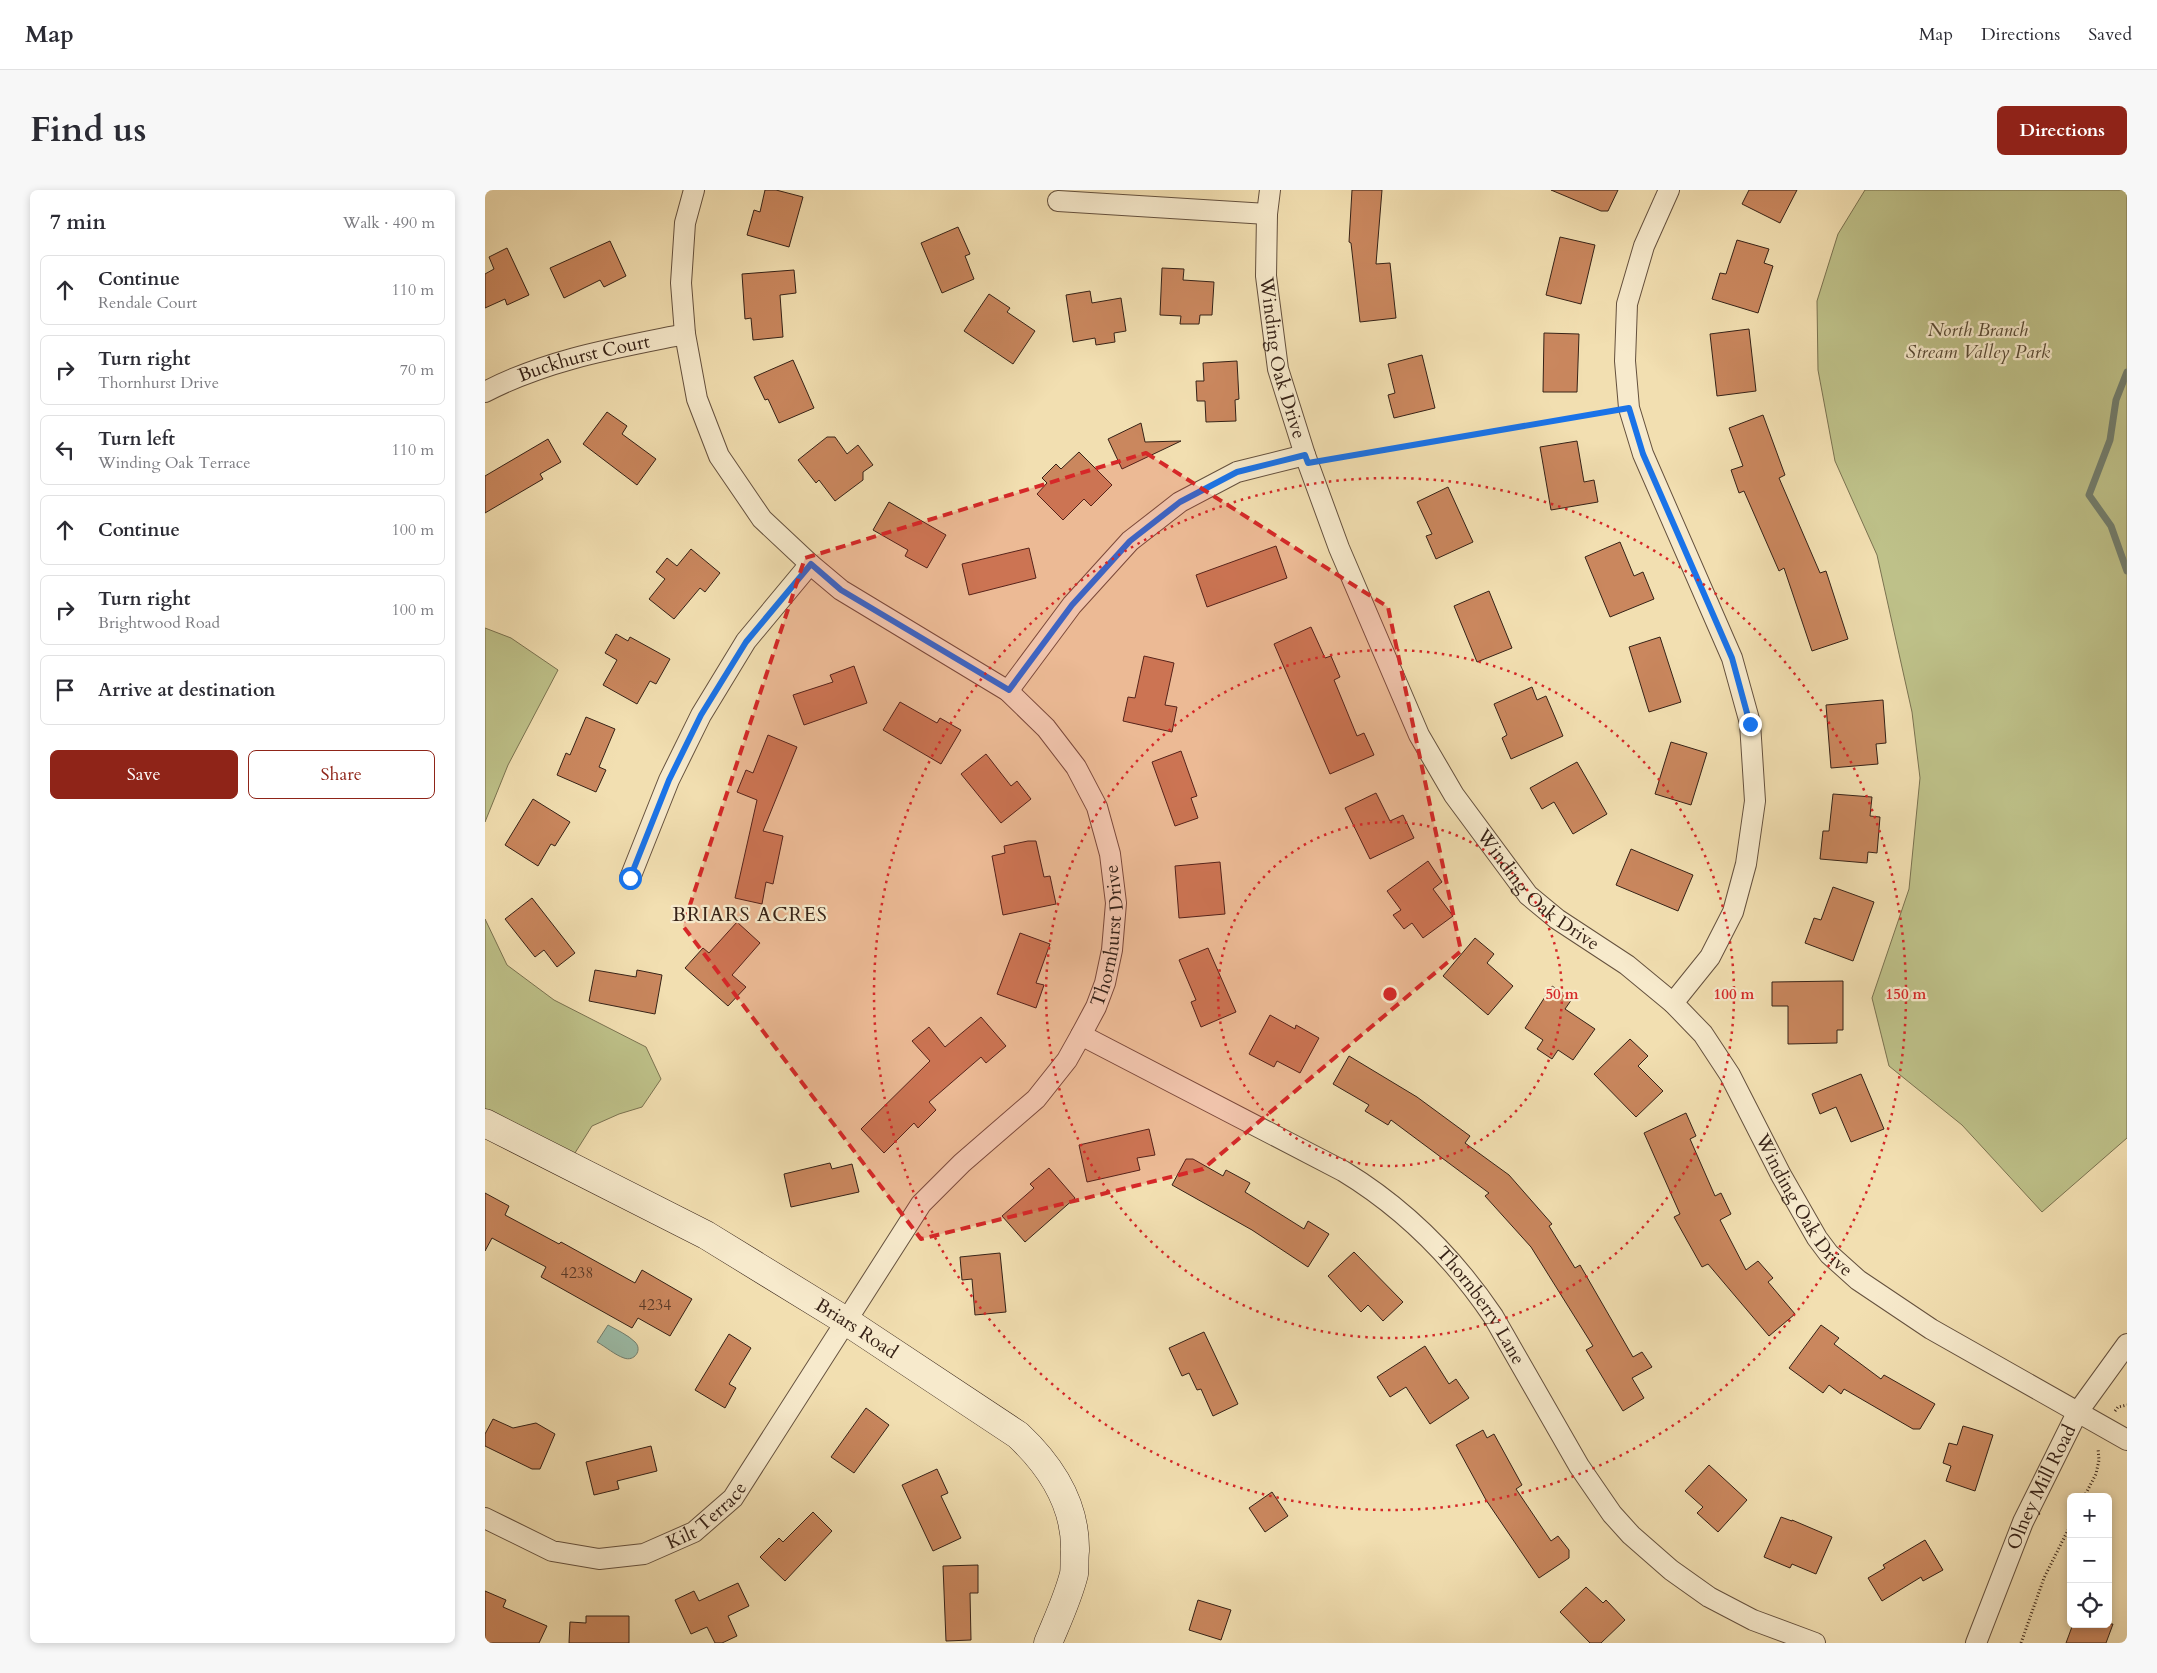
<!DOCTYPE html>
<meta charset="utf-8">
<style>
body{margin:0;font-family:Cardo,serif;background:#f7f7f7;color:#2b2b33}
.controls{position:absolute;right:15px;bottom:15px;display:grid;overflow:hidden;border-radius:8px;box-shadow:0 2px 8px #0003}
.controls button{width:45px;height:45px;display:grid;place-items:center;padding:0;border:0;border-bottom:1px solid #e1e1e2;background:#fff;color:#2b2b33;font:25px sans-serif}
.stop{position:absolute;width:15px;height:15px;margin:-11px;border:4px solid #1a73e8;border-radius:50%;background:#fff}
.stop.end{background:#1a73e8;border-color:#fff;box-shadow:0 1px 5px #0008}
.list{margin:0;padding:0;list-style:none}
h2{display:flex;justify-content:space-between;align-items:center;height:65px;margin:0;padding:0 20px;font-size:21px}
h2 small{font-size:16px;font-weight:400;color:#7c7c81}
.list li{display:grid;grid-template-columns:32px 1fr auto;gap:15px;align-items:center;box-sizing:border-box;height:70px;margin:0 10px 10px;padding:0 10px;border:1px solid #e1e1e2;border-radius:8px}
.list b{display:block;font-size:19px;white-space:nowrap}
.list p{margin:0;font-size:16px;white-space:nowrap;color:#7c7c81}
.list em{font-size:16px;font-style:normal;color:#7c7c81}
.actions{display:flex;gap:10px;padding:15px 20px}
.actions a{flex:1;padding:11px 0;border:1px solid #8f2418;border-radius:8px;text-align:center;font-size:18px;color:#8f2418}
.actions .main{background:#8f2418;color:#fff}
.icon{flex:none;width:28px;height:28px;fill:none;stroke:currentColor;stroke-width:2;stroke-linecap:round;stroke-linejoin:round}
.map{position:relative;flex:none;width:1642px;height:1453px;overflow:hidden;border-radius:8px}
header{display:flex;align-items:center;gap:30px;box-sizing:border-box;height:70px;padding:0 25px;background:#fff;border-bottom:1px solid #e1e1e2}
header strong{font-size:24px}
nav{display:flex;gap:28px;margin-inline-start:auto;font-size:18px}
.intro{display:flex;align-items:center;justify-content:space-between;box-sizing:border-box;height:120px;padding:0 30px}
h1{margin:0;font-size:35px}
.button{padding:12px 22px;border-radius:8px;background:#8f2418;color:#fff;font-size:18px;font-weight:700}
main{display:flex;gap:30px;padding:0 30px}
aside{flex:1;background:#fff;border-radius:8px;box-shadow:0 2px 8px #0003}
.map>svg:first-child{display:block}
.green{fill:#bec189;stroke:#7a7250}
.water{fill:#9cbda9;stroke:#737f6f}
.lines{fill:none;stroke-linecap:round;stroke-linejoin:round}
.stream{stroke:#737f6f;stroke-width:7}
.building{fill:#ca875e;stroke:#362217}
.street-casing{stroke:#65513e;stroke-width:22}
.secondary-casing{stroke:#362217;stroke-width:29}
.path{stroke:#362217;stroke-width:3;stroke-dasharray:1 2.5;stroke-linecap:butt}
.street{stroke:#f7eacc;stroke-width:20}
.secondary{stroke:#f7eacc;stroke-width:28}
.route{stroke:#1a73e8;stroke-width:6}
.marked{fill:#d62828;fill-opacity:0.2;stroke:#d62828;stroke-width:4;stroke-dasharray:10 6;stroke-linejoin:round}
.ring{fill:none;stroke:#d62828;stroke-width:2.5;stroke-dasharray:2.5 5}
.labels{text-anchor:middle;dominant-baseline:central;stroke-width:4.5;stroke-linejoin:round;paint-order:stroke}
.number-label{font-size:16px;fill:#5b3b29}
.park-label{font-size:19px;font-style:italic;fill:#584a34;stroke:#f7eacc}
.street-label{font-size:19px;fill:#362217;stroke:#f7eacc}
.neighbourhood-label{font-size:20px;letter-spacing:1px;fill:#362217;stroke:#f7eacc}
.centre{fill:#d62828;stroke:#f7eacc;stroke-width:2.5}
.ring-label{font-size:15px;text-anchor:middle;font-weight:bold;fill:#d62828;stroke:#f7eacc;stroke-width:4.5;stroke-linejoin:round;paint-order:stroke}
</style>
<header>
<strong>Map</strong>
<nav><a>Map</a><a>Directions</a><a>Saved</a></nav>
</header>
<div class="intro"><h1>Find us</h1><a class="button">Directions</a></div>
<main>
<aside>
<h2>7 min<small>Walk · 490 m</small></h2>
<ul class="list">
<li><svg class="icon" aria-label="ahead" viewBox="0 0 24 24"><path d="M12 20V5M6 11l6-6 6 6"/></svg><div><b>Continue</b><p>Rendale Court</p></div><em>110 m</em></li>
<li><svg class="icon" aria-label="right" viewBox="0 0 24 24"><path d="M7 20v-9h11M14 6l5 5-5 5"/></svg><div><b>Turn right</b><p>Thornhurst Drive</p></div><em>70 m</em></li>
<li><svg class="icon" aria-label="left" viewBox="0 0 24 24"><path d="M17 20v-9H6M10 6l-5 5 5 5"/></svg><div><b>Turn left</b><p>Winding Oak Terrace</p></div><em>110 m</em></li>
<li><svg class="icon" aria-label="ahead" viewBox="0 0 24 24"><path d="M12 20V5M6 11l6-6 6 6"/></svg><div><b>Continue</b></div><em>100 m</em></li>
<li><svg class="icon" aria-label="right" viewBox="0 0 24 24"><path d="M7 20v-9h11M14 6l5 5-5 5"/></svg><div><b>Turn right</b><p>Brightwood Road</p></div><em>100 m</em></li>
<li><svg class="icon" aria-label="arrive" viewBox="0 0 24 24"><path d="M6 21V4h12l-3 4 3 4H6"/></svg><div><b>Arrive at destination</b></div></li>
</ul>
<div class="actions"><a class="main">Save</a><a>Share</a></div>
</aside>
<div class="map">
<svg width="1642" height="1453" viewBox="0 0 1642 1453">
<rect width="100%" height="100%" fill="#f2dfb1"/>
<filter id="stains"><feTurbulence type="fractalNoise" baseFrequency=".004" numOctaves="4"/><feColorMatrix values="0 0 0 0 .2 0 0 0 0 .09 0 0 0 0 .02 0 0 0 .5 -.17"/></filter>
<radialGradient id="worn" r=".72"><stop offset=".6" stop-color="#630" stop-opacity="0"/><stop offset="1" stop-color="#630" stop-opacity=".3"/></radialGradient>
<path class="green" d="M 1380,0 L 1642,0 L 1642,948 L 1557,1022 L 1477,935 L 1404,876 L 1387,808 L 1424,699 L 1435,588 L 1427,522 L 1392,365 L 1350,271 L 1333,180 L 1332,111 L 1353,44 Z
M 0,438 L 26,448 L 73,480 L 23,575 L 0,632 Z
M 0,729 L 22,775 L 69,810 L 161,857 L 176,889 L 157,917 L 134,924 L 107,936 L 83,974 L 0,933 Z"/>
<path class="water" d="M 123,1135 C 132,1140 143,1145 150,1152 C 158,1160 149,1172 139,1168 C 130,1165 121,1157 112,1152 Z"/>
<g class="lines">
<path class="stream" d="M 1642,182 L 1631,210 L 1625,250 L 1604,305 L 1626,336 L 1642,381"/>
</g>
<path class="building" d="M 280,0 L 291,0 L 318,7 L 304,57 L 262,45 L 269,20 L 275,22 Z
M 867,0 L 897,0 L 891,74 L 905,73 L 911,128 L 875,132 L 866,53 L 864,52 Z
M 1066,0 L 1133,0 L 1123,21 L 1116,21 Z
M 1264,0 L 1312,0 L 1295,33 L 1257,14 Z
M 473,37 L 485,64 L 480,66 L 489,89 L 457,103 L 436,53 Z
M 1075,47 L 1110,55 L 1096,114 L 1061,105 Z
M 1252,50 L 1284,59 L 1279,73 L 1288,76 L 1273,123 L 1227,109 L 1235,83 L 1241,84 Z
M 125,51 L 141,86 L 119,97 L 115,90 L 79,108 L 65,78 Z
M 22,58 L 44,105 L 22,115 L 20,109 L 0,118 L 0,84 L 9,79 L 4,67 Z
M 677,78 L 699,79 L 698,90 L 729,92 L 727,125 L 715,125 L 714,134 L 695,134 L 696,126 L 675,125 Z
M 309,80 L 311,103 L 295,105 L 298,147 L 268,150 L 266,128 L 260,129 L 257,84 Z
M 605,101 L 607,113 L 636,108 L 641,141 L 629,143 L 630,152 L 611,155 L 610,148 L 588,152 L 581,105 Z
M 504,104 L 525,118 L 522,122 L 550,141 L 528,174 L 479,141 Z
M 1264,139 L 1271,201 L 1232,206 L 1225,144 Z
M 1059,143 L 1094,144 L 1092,202 L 1058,202 Z
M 937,165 L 950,218 L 909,228 L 903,205 L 910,203 L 903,174 Z
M 308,170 L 329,218 L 294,233 L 283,209 L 280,210 L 269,187 Z
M 752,171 L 754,209 L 750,210 L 751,231 L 721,232 L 720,211 L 712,211 L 711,191 L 719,191 L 718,173 Z
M 122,222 L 142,236 L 137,244 L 171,269 L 152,295 L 98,254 Z
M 1278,225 L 1300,285 L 1294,288 L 1335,383 L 1341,381 L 1363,449 L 1327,461 L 1299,378 L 1294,381 L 1259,301 L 1254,303 L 1246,280 L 1258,276 L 1244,238 Z
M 656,233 L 660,252 L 696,251 L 637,279 L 623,249 Z
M 342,247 L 350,247 L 362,264 L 373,255 L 388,275 L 378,282 L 378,290 L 350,311 L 334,290 L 331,293 L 313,270 Z
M 63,249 L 76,272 L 55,284 L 58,289 L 0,323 L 0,286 Z
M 1092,251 L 1099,292 L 1109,290 L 1113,312 L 1066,320 L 1055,257 Z
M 594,262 L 627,295 L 606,316 L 599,309 L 578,330 L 552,304 L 562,293 L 557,288 L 571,274 L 576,279 Z
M 963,297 L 988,352 L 951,369 L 941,346 L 947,344 L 932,312 Z
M 404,312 L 461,345 L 442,378 L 420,366 L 423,360 L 388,340 Z
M 1135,352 L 1149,386 L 1158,382 L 1169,409 L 1125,427 L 1100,367 Z
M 791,356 L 802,388 L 722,417 L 711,385 Z
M 544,358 L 551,388 L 484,405 L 477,374 Z
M 206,359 L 235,383 L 220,402 L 215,398 L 189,429 L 164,409 L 180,389 L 171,382 L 182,368 L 192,376 Z
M 1004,401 L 1027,458 L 992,472 L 969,416 Z
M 826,437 L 840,468 L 846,466 L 855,487 L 849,490 L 872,546 L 879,543 L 889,565 L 845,584 L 789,454 Z
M 131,444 L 143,451 L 145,447 L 185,469 L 171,494 L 165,491 L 152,514 L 118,495 L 132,470 L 120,463 Z
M 1175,447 L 1196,512 L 1164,522 L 1144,457 Z
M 659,466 L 689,473 L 680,515 L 692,517 L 687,542 L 638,531 L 643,507 L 650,508 Z
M 369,476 L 382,513 L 319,535 L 308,505 L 348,492 L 345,485 Z
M 1047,497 L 1052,510 L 1061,506 L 1078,546 L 1026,569 L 1017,548 L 1022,545 L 1009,514 Z
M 1398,510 L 1401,553 L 1391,554 L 1393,574 L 1346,578 L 1341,515 Z
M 415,512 L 452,533 L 455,528 L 476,540 L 456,574 L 398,540 Z
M 101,527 L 130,539 L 114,577 L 121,580 L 111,602 L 72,585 L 81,563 L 85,565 Z
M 283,545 L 312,557 L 278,641 L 298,646 L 288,694 L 281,692 L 277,714 L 250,708 L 272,610 L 252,602 L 261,580 L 268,583 Z
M 1186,552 L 1222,563 L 1206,615 L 1170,604 Z
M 696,561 L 712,606 L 706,608 L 713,628 L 690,636 L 667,572 Z
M 501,564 L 526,596 L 532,591 L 546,609 L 516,633 L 476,584 Z
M 1092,572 L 1122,624 L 1088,644 L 1069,612 L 1057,619 L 1045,598 Z
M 891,603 L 905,631 L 918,625 L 929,648 L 885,669 L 860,618 Z
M 1348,604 L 1387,607 L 1385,626 L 1395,627 L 1392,663 L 1383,662 L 1382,673 L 1335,669 L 1338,641 L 1344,641 Z
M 48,609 L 85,632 L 70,656 L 66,654 L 53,676 L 20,655 Z
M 543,651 L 551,651 L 559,687 L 565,686 L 571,714 L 518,725 L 507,666 L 520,663 L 519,656 Z
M 1146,659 L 1208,685 L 1193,721 L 1131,695 Z
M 943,671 L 957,692 L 948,699 L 968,726 L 938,748 L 927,733 L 919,739 L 908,725 L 916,720 L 902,701 Z
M 735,672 L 740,724 L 694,728 L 690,676 Z
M 1348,697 L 1389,712 L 1368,771 L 1320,753 L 1329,728 L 1336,730 Z
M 47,708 L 90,763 L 72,777 L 59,760 L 50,767 L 20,729 Z
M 252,732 L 275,753 L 247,785 L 261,797 L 243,816 L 200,778 L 218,758 L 224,763 Z
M 535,743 L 565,754 L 551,793 L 559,795 L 551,818 L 512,804 Z
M 990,748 L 1009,764 L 1002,773 L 1028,796 L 1003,825 L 958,786 Z
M 723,758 L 751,822 L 716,837 L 706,812 L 711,810 L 694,770 Z
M 110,780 L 151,787 L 152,780 L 177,785 L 170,824 L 104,811 Z
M 1358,791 L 1358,840 L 1352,840 L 1352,853 L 1303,854 L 1303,816 L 1287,816 L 1287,792 Z
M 1067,796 L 1087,809 L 1080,819 L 1110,839 L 1088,870 L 1073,860 L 1067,869 L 1052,859 L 1058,850 L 1040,838 Z
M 785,825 L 810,839 L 811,835 L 834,848 L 815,883 L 792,871 L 789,877 L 764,864 Z
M 496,827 L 521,856 L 501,873 L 496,867 L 444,912 L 451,920 L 433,938 L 429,933 L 399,963 L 376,939 L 445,871 L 427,851 L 444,837 L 460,857 Z
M 1145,849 L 1163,866 L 1153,876 L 1178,901 L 1151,927 L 1109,884 Z
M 864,866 L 932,907 L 985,946 L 980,953 L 1024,985 L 1067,1034 L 1064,1036 L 1090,1078 L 1095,1075 L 1148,1167 L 1157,1162 L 1167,1177 L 1147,1188 L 1159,1208 L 1138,1221 L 1101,1160 L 1108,1156 L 1046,1057 L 1000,1006 L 1004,1003 L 906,930 L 903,935 L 880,921 L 884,915 L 848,894 Z
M 1376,884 L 1399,939 L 1366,952 L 1351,917 L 1335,924 L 1327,904 Z
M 1201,923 L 1211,946 L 1205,949 L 1230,1006 L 1236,1003 L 1246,1024 L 1235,1030 L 1261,1080 L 1273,1071 L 1288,1088 L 1283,1092 L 1310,1124 L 1284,1146 L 1223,1074 L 1217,1077 L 1189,1027 L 1195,1024 L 1159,943 Z
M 664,939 L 670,965 L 652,968 L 655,980 L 602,992 L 594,955 Z
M 701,969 L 708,969 L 738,986 L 741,980 L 765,993 L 760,1002 L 819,1039 L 823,1031 L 844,1044 L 823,1077 L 767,1040 L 687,995 Z
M 345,973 L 347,979 L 367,974 L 374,1002 L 306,1017 L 299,984 Z
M 564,978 L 590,1008 L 540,1052 L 517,1026 L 549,998 L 545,994 Z
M 0,1003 L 24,1016 L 20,1025 L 74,1054 L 76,1052 L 150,1093 L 157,1080 L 207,1109 L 185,1146 L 153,1128 L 147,1138 L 56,1087 L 61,1077 L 7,1048 L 0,1061 Z
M 869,1062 L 918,1112 L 898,1131 L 883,1115 L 876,1122 L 843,1086 Z
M 515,1063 L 521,1122 L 490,1125 L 487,1089 L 477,1090 L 475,1067 Z
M 1336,1135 L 1354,1148 L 1349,1154 L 1396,1189 L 1399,1185 L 1450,1214 L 1435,1239 L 1428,1239 L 1359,1199 L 1356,1204 L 1344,1195 L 1338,1203 L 1304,1178 Z
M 719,1142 L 753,1214 L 728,1226 L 716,1199 L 712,1200 L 704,1183 L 697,1186 L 684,1158 Z
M 244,1144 L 266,1158 L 244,1194 L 251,1198 L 240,1218 L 210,1200 Z
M 940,1156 L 964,1194 L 971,1189 L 984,1208 L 945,1234 L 921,1197 L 905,1207 L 892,1187 Z
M 381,1218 L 404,1235 L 369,1283 L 346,1267 Z
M 8,1229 L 28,1238 L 51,1233 L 70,1244 L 55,1279 L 47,1279 L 0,1256 L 0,1244 Z
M 1478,1236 L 1508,1245 L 1490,1301 L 1461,1291 L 1466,1276 L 1458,1273 L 1464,1253 L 1472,1255 Z
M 998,1240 L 1002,1248 L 1009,1244 L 1037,1295 L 1031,1299 L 1066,1351 L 1073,1346 L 1084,1360 L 1084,1368 L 1054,1388 L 1001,1310 L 971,1255 Z
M 166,1256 L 172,1281 L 132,1291 L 134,1299 L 109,1305 L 101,1272 Z
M 1224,1275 L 1262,1310 L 1233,1342 L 1212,1323 L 1218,1317 L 1200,1301 Z
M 452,1279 L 463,1303 L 456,1306 L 476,1348 L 448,1361 L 417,1295 Z
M 787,1302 L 803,1326 L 780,1342 L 764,1318 Z
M 328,1322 L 347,1341 L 300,1391 L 275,1367 L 294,1348 L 298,1352 Z
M 1296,1327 L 1307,1331 L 1307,1330 L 1347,1347 L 1331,1384 L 1307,1374 L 1305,1378 L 1279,1367 Z
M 1440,1350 L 1458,1380 L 1438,1391 L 1436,1387 L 1397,1411 L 1383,1388 L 1400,1378 L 1398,1375 Z
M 493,1375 L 493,1403 L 485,1403 L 486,1450 L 461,1451 L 458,1376 Z
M 253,1393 L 264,1416 L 243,1426 L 252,1446 L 237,1453 L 230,1453 L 222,1437 L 206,1444 L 190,1410 L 209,1401 L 214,1411 Z
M 1101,1397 L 1118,1413 L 1121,1410 L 1140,1430 L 1116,1453 L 1105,1453 L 1075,1422 Z
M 0,1401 L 21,1410 L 18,1417 L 62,1436 L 54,1453 L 0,1453 Z
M 713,1410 L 746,1420 L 736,1450 L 704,1440 Z
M 101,1426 L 144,1426 L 144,1453 L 84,1453 L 85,1432 L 101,1433 Z
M 1588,1434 L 1628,1434 L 1621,1453 L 1581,1453 Z"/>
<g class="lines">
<g class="street-casing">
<g id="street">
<path id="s1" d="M 785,0 L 782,24 L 781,86 L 793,179 L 820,265 L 854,358 L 934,545 L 969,605 L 1043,705 L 1072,729 L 1142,775 L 1188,813 L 1218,844 L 1245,885 L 1296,985 L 1332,1048 L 1344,1064 L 1373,1090 L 1446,1139 L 1642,1250"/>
<path d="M 1184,0 L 1159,56 L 1142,114 L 1140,171 L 1144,218 L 1158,264 L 1247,468 L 1265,533 L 1270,611 L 1261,674 L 1248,722 L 1225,767 L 1188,813"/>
<path d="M 573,11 L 782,24"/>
<path id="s2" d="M 0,202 C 63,169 131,158 200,144"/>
<path d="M 523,501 L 587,415 L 645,351 L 695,312 L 752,282 L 820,265"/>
<path d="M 145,688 L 184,590 L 216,525 L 261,451 L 325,374"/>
<path id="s3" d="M 596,845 L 858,981 C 919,1018 968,1067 1008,1126 L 1094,1276 L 1127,1324 L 1146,1345 L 1186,1380 L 1224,1407 L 1268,1430 L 1330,1453"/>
<path id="s4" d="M 0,1328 L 67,1361 L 114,1369 L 159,1364 L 209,1342 L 248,1308 L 436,1014 L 477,973 L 551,909 L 582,870 L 596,845 L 611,817 L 620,793 L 627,760 L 631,713 L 625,664 L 612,617 L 591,577 L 561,538 L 523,501 L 356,400 L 325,374 L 277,329 L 234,266 L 212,209 L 200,144 L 196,93 L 200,33 L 209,0"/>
<path id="s5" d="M 1491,1453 L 1538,1332 L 1592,1223 L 1642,1154"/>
</g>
</g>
<g class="secondary-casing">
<g id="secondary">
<path id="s6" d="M 0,933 L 221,1045 L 361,1131 L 533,1245 C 566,1276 591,1314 590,1361 C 589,1369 590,1377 589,1384 C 583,1408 572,1431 563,1453"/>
</g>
</g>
<path class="path" d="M 844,269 L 1124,221
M 1630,1221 L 1633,1217 L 1642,1215
M 1599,1307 L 1611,1284 L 1614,1270 L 1613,1258
M 1536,1453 L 1559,1388 L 1586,1334"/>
<use href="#street" class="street"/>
<use href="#secondary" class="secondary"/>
</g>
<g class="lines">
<path class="route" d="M 145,688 L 184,590 L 216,525 L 261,452 L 326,374 L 356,400 L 524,500 L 587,415 L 645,351 L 695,312 L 752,282 L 820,265 L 823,273 L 1144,218 L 1158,264 L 1247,468 L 1265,534"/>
</g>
<path class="marked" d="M 661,263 L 903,417 L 976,761 L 718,979 L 436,1049 L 198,736 L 320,368 Z"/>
<g class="ring">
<circle cx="905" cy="804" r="172"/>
<circle cx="905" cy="804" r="344"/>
<circle cx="905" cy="804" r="516"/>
</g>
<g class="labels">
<g class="number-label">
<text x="92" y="1083">4238</text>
<text x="170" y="1115">4234</text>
</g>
<g class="park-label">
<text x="1493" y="140">North Branch<tspan x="1493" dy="22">Stream Valley Park</tspan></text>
</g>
<g class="street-label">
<text stroke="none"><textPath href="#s1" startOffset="170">Winding Oak Drive</textPath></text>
<text stroke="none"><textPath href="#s2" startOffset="105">Buckhurst Court</textPath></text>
<text stroke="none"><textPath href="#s1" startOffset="770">Winding Oak Drive</textPath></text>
<text stroke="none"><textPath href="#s4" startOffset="962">Thornhurst Drive</textPath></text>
<text stroke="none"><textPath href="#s1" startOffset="1190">Winding Oak Drive</textPath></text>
<text stroke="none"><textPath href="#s3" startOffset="490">Thornberry Lane</textPath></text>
<text stroke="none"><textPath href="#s6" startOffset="425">Briars Road</textPath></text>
<text stroke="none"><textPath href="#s5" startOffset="169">Olney Mill Road</textPath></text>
<text stroke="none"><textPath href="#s4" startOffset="242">Kilt Terrace</textPath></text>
</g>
<g class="neighbourhood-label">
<text x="265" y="724">BRIARS ACRES</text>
</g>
</g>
<circle cx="905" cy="804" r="8" class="centre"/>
<g class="ring-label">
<text x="1077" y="809">50 m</text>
<text x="1249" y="809">100 m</text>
<text x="1421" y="809">150 m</text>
</g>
<rect width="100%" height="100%" filter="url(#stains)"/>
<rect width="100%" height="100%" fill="url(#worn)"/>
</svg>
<div class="controls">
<button>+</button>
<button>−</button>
<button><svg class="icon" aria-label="locate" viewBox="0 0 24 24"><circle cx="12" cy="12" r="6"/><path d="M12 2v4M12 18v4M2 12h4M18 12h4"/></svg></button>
</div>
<div class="stop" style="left:145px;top:688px"></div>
<div class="stop end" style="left:1265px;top:534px"></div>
</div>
</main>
